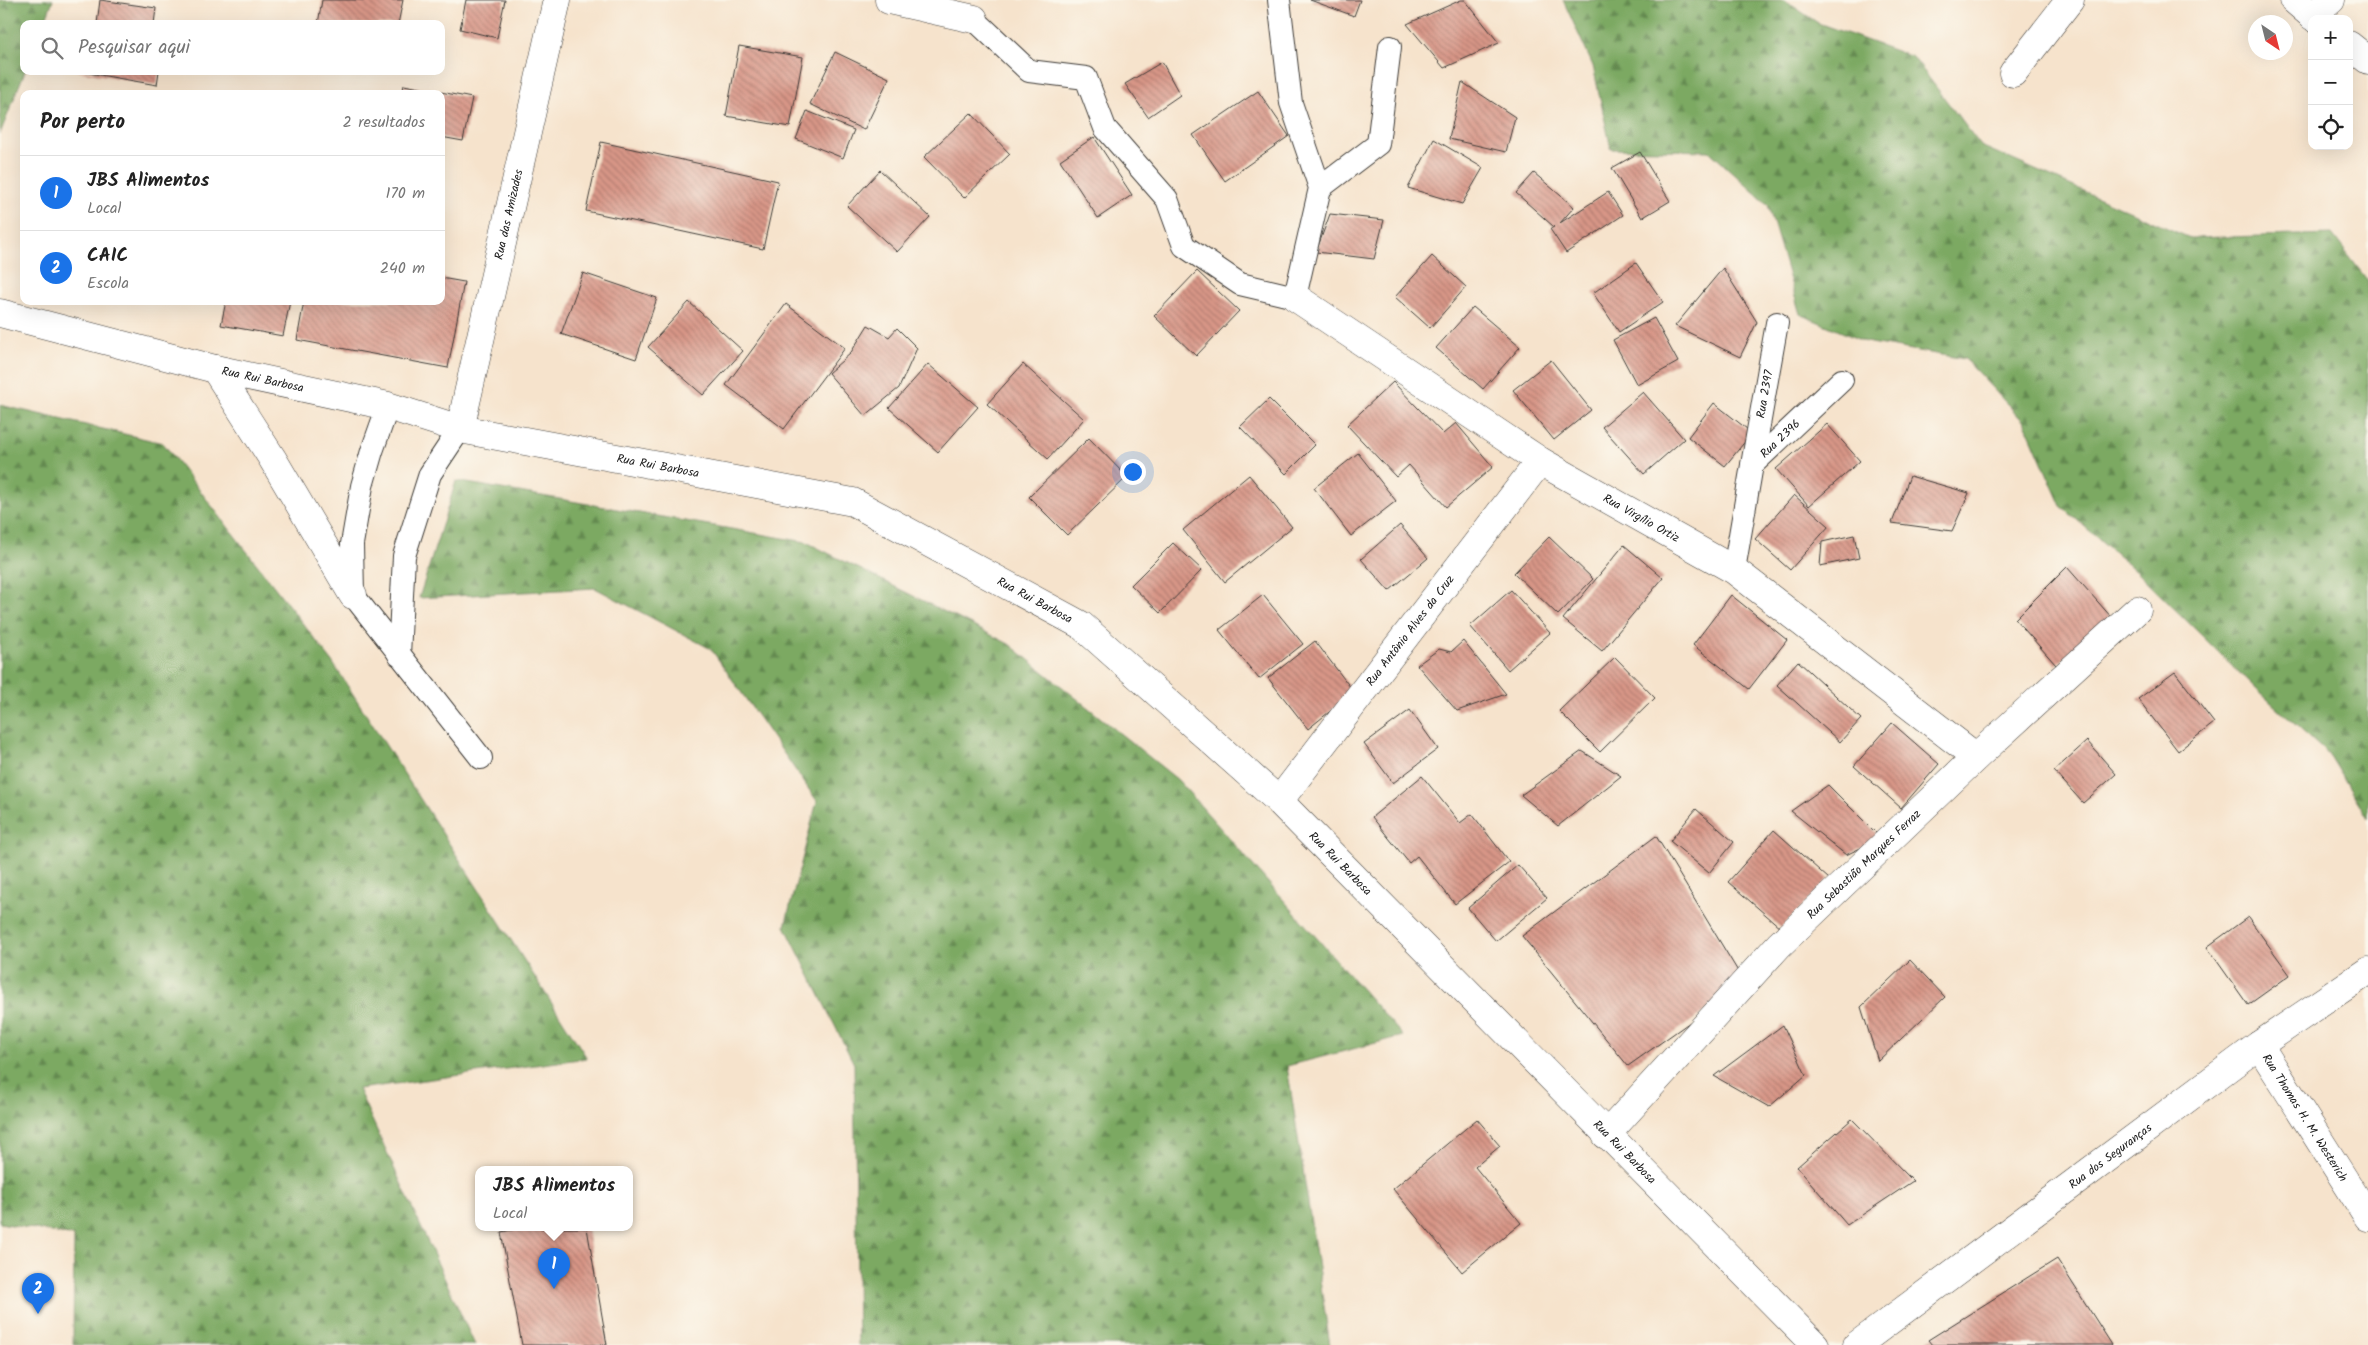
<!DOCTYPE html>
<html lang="pt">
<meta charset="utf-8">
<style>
body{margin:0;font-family:Kalam,sans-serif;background:#f6f6f6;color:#222}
.controls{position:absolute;right:15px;top:15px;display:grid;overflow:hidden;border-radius:10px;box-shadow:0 5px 20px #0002}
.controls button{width:45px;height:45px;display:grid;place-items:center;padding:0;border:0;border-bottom:1px solid #e0e0e0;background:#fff;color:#222;font:25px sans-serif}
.compass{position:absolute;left:2248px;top:15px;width:45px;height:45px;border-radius:50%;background:#fff;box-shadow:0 5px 20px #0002;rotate:145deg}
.you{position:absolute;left:1132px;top:471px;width:18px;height:18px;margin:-12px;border:4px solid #fff;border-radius:50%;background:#1a73e8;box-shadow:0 0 0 8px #1a73e833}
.badge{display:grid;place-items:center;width:32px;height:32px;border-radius:50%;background:#1a73e8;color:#fff;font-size:16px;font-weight:700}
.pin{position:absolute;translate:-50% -41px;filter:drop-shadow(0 1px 2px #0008)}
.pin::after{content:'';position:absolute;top:26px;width:18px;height:15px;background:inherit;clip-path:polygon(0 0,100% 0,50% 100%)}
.popup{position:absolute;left:475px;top:1166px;width:158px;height:65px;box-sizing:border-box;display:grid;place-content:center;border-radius:10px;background:#fff;filter:drop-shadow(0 1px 4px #0005);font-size:16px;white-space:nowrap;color:#767676}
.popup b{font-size:19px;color:#222}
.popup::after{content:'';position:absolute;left:50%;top:100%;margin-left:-10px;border:10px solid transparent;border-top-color:#fff}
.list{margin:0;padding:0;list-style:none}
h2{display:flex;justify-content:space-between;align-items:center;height:65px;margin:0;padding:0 20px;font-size:21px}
h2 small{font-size:16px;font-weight:400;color:#767676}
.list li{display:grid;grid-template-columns:32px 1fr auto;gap:15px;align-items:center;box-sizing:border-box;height:75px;padding:0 20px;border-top:1px solid #e0e0e0}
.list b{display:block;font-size:19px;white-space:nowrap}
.list p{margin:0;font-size:16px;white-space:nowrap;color:#767676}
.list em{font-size:16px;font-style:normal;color:#767676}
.icon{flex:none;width:28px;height:28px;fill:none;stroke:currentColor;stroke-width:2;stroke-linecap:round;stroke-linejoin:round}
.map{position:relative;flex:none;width:2368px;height:1345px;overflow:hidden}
.search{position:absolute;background:#fff;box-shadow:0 5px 20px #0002;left:20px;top:20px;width:425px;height:55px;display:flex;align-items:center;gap:12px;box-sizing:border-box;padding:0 18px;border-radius:10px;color:#767676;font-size:19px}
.panel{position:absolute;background:#fff;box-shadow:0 5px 20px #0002;left:20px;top:90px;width:425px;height:215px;border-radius:10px}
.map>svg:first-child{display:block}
.forest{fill:url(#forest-firs);stroke:#4c623f}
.building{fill:url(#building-back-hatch)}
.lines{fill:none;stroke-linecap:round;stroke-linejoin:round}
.service-casing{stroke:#3d3a36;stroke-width:24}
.minor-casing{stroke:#3d3a36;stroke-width:29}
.secondary-casing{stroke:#3d3a36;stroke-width:29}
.service{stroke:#fff;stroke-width:22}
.minor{stroke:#fff;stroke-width:28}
.secondary{stroke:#fff;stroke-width:28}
.labels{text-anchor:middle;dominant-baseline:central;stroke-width:4;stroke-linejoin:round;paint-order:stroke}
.street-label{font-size:12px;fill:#1c1c1c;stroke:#fbf7ec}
</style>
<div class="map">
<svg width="2368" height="1345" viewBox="0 0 2368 1345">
<defs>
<pattern id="forest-firs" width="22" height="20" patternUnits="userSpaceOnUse" patternTransform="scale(1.25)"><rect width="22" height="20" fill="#7ba962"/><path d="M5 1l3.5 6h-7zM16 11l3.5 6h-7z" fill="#648950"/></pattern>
<pattern id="building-back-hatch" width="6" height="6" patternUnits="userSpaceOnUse" patternTransform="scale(1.25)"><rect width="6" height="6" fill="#d89687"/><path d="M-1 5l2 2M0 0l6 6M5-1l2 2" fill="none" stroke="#ae7a6e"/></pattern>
</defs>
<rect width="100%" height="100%" fill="#fbf7ec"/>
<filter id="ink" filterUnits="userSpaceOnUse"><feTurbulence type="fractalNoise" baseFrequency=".02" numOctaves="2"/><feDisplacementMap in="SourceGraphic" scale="10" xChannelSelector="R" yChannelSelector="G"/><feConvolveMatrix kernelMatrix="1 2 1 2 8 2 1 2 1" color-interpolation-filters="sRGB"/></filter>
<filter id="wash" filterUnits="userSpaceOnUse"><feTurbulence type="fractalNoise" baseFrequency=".0096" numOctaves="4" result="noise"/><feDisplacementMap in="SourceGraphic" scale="20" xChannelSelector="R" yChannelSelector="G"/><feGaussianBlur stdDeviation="1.12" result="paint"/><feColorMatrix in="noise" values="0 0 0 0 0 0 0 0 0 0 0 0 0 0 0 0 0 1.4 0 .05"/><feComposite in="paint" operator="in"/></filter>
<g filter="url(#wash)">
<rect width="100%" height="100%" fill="#f6e3cc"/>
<path class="forest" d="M 0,0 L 53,0 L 44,24 L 24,24 L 25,71 L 0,134 Z
M 1563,0 L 1784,0 L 1818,23 L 1913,57 L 1981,146 L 2190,238 L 2332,234 L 2368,281 L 2368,818 L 2330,756 L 2256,689 L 2136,571 L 2061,506 L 2025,423 L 1965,359 L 1865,342 L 1800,314 L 1768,205 L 1709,151 L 1611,149 L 1593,66 Z
M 0,405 L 163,443 L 331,660 L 587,1058 L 358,1089 L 475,1345 L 73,1345 L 74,1236 L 0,1223 Z
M 456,481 L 806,542 L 1009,644 L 1178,780 L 1403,1036 L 1287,1066 L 1330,1345 L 858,1345 L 854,1064 L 785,926 L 817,801 L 711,649 L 595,588 L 419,598 Z"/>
<g id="blocks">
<path class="building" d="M 100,0 L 156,8 L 154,24 L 97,24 Z
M 322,0 L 403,0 L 398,24 L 318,24 Z
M 466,0 L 505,0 L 497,38 L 460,29 Z
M 1310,0 L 1360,0 L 1354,16 Z
M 1461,0 L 1465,0 L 1499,43 L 1444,68 L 1407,24 Z
M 739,46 L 803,57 L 790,127 L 726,116 Z
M 835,52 L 889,78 L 864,130 L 810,104 Z
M 1162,62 L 1180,95 L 1148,117 L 1125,84 Z
M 77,71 L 159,71 L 157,85 Z
M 1462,82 L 1515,117 L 1506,152 L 1449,139 Z
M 404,85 L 472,98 L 463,141 L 441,137 L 441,94 L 402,94 Z
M 1258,91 L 1289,136 L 1225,181 L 1193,135 Z
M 807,111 L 854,130 L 843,158 L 796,139 Z
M 971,113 L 1010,154 L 964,198 L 924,157 Z
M 1094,137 L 1132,195 L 1098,218 L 1060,160 Z
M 1434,139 L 1483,168 L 1462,204 L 1408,188 Z
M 601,142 L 778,181 L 763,249 L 586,211 Z
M 1640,152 L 1670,201 L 1642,218 L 1612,168 Z
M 880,170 L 930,217 L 897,252 L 847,206 Z
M 1534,173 L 1574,207 L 1560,223 L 1608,192 L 1623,215 L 1566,253 L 1550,229 L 1554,227 L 1516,193 Z
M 1330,214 L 1384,220 L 1374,259 L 1316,252 Z
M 1432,256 L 1466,287 L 1430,328 L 1395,297 Z
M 1636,263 L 1663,302 L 1619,332 L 1593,293 Z
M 1723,268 L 1757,322 L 1740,357 L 1675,326 Z
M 1197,271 L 1239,311 L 1196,356 L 1154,316 Z
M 583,273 L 657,298 L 636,359 L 561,334 Z
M 441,278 L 464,282 L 448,368 L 297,340 L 304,301 L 441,301 Z
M 226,301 L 290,301 L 283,336 L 221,325 Z
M 689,302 L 743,351 L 703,395 L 648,347 Z
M 786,304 L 845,348 L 784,429 L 726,385 Z
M 1473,307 L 1520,347 L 1483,389 L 1436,348 Z
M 1654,318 L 1678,362 L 1637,385 L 1613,340 Z
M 868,325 L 889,337 L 897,328 L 917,348 L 899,388 L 865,416 L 828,373 L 850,354 Z
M 1551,360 L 1591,410 L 1554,440 L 1513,390 Z
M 928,364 L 978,407 L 938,452 L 889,408 Z
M 1023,364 L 1084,419 L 1048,459 L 987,404 Z
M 1393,382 L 1443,434 L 1456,423 L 1493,467 L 1446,507 L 1409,465 L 1396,477 L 1347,425 Z
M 1643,392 L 1684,439 L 1644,474 L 1602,427 Z
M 1269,399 L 1315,445 L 1286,474 L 1240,427 Z
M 1714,403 L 1752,433 L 1725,466 L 1688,437 Z
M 1827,424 L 1860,461 L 1809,506 L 1776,469 Z
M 1089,438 L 1127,477 L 1067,535 L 1029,497 Z
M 1358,453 L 1396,501 L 1351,536 L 1314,488 Z
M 1249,475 L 1292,527 L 1225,582 L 1183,530 Z
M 1910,476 L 1969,493 L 1952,531 L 1892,523 Z
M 1794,495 L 1829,526 L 1790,570 L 1755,539 Z
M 1400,525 L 1428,558 L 1389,591 L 1361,559 Z
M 1854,535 L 1859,558 L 1820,566 L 1822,542 Z
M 1549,537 L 1593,579 L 1558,615 L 1514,573 Z
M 1173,543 L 1202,570 L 1160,613 L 1131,585 Z
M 1624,545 L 1663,578 L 1602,651 L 1563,619 Z
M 2067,567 L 2113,619 L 2056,665 L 2015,619 Z
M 1511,590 L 1550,633 L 1508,670 L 1470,626 Z
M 1263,595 L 1303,644 L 1259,679 L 1219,630 Z
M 1731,595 L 1787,640 L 1749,689 L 1693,645 Z
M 1315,641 L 1354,692 L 1308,729 L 1268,678 Z
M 1463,641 L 1506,694 L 1457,711 L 1417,665 L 1439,649 L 1451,652 Z
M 1615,657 L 1655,698 L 1600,752 L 1559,711 Z
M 1798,661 L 1861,719 L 1840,742 L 1777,685 Z
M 2175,672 L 2214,723 L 2178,751 L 2138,699 Z
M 1410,710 L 1438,749 L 1393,783 L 1364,744 Z
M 1892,723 L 1939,764 L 1901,808 L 1854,766 Z
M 2087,741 L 2116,774 L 2083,803 L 2054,771 Z
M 1582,751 L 1621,776 L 1558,826 L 1521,795 Z
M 1422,776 L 1460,823 L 1472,814 L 1509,862 L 1455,904 L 1417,856 L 1409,863 L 1372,817 Z
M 1828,785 L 1881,838 L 1846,855 L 1791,811 Z
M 1696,809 L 1734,842 L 1709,873 L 1670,841 Z
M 1774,830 L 1829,879 L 1781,928 L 1728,882 Z
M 1656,836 L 1745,983 L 1628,1066 L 1522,936 Z
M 1518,865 L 1547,898 L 1496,941 L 1468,908 Z
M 2248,917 L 2290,975 L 2248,1005 L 2207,947 Z
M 1910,960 L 1945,997 L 1878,1061 L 1861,1007 Z
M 1783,1025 L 1806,1075 L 1769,1107 L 1714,1076 Z
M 1477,1119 L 1500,1146 L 1475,1167 L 1521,1223 L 1462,1272 L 1393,1189 Z
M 1852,1119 L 1913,1181 L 1847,1225 L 1797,1167 Z
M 523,1228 L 587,1228 L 607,1345 L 522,1345 L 501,1232 Z
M 2057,1259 L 2112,1345 L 1932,1345 L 1928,1340 Z"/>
</g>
</g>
<g filter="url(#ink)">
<use href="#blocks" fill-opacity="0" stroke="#3d3a36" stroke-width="1"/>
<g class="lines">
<g class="service-casing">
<g id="service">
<path d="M 974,19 L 1029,71 L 1086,78 L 1105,128 L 1167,199 L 1184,246 L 1240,284 L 1295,297 L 1320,188 L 1291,103 L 1279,0"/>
<path d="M 1320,188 L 1378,144 L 1390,47"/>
<path d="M 388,406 L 372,451 L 362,486 L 352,544 L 353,595 L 481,758"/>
<path id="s1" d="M 1752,465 L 1777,323"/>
<path id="s2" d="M 1734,570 L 1752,465 L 1842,380"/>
<path d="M 399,655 L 404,556 L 430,474 L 460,429"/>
</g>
</g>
<g class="minor-casing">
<g id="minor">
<path d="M 889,0 L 974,19"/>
<path d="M 2294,0 L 2316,19"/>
<path d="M 2312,16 L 2331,0"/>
<path d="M 2349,45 L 2368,60"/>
<path d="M 2013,73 L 2070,0"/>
<path id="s3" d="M 1295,297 L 1540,461 L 1734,570 L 1976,757"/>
<path id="s4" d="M 460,429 L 557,0"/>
<path id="s5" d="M 1279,801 L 1540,461"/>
<path id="s6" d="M 2259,1045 L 2368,1217"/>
<path id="s7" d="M 1606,1135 L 1779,945 L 1976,757 L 2137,610"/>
<path id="s8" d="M 1857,1345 L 2259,1045 L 2368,971"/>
</g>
</g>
<g class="secondary-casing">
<g id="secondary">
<path id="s9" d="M 0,313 L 215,369 L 388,406 L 460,429 L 853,502 L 1081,625 L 1279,801 L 1815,1345"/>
<path d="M 215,369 L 272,458 L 353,595"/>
</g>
</g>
<use href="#service" class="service"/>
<use href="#minor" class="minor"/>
<use href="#secondary" class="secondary"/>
</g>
</g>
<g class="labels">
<g class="street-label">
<text stroke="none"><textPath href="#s4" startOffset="220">Rua das Amizades</textPath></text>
<text stroke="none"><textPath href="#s9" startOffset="271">Rua Rui Barbosa</textPath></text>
<text stroke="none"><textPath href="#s1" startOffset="72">Rua 2397</textPath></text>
<text stroke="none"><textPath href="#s2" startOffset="145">Rua 2396</textPath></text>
<text stroke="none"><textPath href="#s9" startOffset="676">Rua Rui Barbosa</textPath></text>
<text stroke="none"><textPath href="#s3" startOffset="411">Rua Virgílio Ortiz</textPath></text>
<text stroke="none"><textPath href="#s9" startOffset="1081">Rua Rui Barbosa</textPath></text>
<text stroke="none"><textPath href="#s5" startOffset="215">Rua Antônio Alves da Cruz</textPath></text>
<text stroke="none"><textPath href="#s9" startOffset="1486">Rua Rui Barbosa</textPath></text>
<text stroke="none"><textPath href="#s7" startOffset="374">Rua Sebastião Marques Ferraz</textPath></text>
<text stroke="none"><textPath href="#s6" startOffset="86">Rua Thomas H. M. Westerich</textPath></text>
<text stroke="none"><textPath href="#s9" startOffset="1891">Rua Rui Barbosa</textPath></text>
<text stroke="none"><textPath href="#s8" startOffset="316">Rua dos Seguranças</textPath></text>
</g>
</g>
</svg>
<div class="controls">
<button>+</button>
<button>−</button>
<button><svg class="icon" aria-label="locate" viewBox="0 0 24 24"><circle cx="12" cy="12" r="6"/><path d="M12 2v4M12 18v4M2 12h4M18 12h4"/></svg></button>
</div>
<svg class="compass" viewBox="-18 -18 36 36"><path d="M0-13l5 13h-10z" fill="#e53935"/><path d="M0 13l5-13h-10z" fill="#767676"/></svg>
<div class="you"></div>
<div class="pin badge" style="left:554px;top:1289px">1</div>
<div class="popup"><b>JBS Alimentos</b>Local</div>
<div class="pin badge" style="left:38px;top:1314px">2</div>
<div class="search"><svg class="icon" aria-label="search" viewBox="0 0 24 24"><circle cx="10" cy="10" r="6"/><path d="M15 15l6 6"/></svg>Pesquisar aqui</div>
<section class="panel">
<h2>Por perto<small>2 resultados</small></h2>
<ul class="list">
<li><span class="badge">1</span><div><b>JBS Alimentos</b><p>Local</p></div><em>170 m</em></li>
<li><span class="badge">2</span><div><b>CAIC</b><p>Escola</p></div><em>240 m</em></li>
</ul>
</section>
</div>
